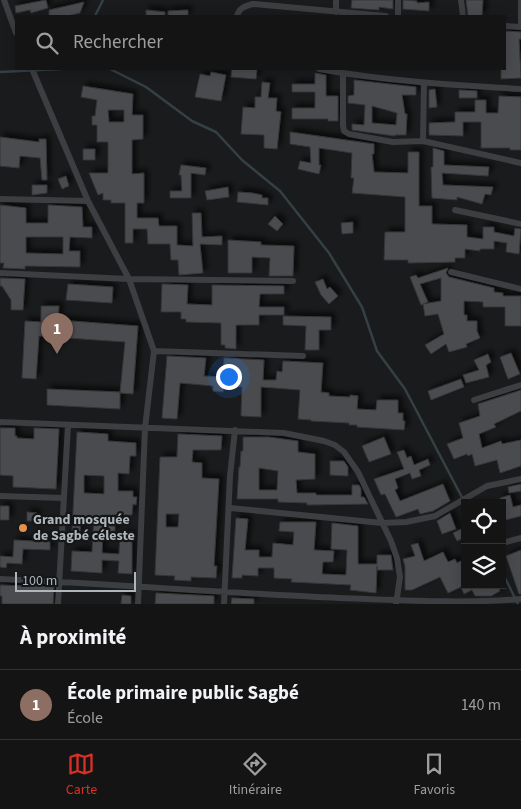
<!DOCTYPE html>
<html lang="fr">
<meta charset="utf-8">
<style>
body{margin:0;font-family:"Source Sans 3",sans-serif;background:#212122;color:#f1f3f6}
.controls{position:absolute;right:15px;bottom:15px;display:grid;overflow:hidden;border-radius:0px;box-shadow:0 2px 12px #0003}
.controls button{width:45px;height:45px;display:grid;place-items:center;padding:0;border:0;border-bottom:1px solid #333334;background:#141415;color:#f1f3f6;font:25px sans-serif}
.scale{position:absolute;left:15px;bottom:12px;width:121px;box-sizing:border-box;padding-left:5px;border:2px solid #aeb5bb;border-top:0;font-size:14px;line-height:18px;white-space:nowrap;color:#aeb5bb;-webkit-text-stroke:4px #151617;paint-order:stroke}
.you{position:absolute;left:228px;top:376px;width:18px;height:18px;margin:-12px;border:4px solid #fff;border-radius:50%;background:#1a73e8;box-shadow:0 0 0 8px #1a73e833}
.badge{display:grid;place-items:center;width:32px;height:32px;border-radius:50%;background:#d93025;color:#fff;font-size:16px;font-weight:700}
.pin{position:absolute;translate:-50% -41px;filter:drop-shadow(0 1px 2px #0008)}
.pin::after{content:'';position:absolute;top:26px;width:18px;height:15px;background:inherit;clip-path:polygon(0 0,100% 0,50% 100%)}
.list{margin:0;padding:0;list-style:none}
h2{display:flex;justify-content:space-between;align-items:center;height:65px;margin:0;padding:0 20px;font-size:21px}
h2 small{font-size:16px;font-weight:400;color:#9d9ea0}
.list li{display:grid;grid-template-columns:32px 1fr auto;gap:15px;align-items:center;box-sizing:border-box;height:70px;padding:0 20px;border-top:1px solid #333334}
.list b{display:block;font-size:19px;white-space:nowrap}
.list p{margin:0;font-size:16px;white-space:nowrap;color:#9d9ea0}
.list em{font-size:16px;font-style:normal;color:#9d9ea0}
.icon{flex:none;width:28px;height:28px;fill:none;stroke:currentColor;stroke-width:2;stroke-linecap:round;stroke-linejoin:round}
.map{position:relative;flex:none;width:521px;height:604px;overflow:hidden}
.search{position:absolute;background:#141415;box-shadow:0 2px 12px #0003;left:15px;right:15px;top:15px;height:55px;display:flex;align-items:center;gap:12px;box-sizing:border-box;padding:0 18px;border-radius:0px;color:#9d9ea0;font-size:19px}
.sheet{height:135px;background:#141415}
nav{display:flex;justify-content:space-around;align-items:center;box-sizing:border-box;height:70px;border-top:1px solid #333334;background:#141415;font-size:14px;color:#9d9ea0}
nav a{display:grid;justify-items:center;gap:2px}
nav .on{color:#d93025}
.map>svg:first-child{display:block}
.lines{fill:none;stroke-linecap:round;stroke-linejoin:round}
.stream{stroke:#354045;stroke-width:2.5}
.building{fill:#4a4c4f;stroke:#353538;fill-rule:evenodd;filter:url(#shadow)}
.street{stroke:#3c3e41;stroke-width:6}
.poi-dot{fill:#e3904b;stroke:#151617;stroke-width:2}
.labels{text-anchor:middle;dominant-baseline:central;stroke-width:4.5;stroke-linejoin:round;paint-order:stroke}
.poi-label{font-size:14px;font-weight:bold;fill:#aeb5bb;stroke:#151617;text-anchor:start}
</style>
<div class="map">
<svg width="521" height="604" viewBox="0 0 521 604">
<defs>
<filter id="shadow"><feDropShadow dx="4" dy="-4" stdDeviation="2.5" flood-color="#0009"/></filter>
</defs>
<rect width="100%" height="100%" fill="#1a1b1c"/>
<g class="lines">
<path class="stream" d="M 95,16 L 103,0
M 110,69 L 146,87 L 192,121 L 216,132 L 242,160 L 280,191 L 329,253 L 362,307 L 377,351 L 405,389 L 465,503
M 0,72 L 61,69
M 502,572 L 518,604"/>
</g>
<path class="building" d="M 46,0 L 48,8 L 31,13 L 30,10 L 16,13 L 15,6 Z
M 352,0 L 393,0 L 393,9 L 379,7 L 379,10 L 351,8 Z
M 403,0 L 417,1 L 417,3 L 429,2 L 429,11 L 403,9 Z
M 466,0 L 483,0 L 482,16 L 468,16 Z
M 84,2 L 80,13 L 67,16 L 49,16 L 49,10 Z
M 146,10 L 165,12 L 165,16 L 146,16 Z
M 188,10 L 188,16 L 168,16 L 168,11 Z
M 505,31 L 521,32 L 521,39 L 519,39 L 521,78 L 501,79 L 501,69 L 505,69 Z
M 232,69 L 257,69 L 256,79 L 231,77 Z
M 211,72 L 226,75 L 221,101 L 195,97 L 200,74 L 210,76 Z
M 315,73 L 326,75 L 326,96 L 338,96 L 338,121 L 328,121 L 328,119 L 292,119 L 292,108 L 315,108 L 315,92 L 292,92 L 292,84 L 315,84 Z
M 354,80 L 416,87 L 416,95 L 402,95 L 405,114 L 407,114 L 406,135 L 395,135 L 395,136 L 352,130 L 352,124 L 364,125 L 365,105 L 348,103 L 348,96 L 354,95 ZM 372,106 L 397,113 L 396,125 L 372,123 Z
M 262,82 L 270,83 L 268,98 L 277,98 L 276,111 L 281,112 L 277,149 L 264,148 L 264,135 L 241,134 L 243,107 L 255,108 L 255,97 L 261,97 Z
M 83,86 L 133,94 L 132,115 L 143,115 L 143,139 L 132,140 L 132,174 L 144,173 L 144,203 L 137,203 L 137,218 L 158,218 L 159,226 L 177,226 L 177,245 L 193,246 L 192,213 L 201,213 L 202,237 L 222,236 L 222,245 L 200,244 L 203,273 L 179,275 L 178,260 L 171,260 L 170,244 L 148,244 L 147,229 L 133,229 L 133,243 L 125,243 L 125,203 L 111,203 L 111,200 L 103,200 L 103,193 L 98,195 L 89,173 L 108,173 L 108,142 L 97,142 L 97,125 L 92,125 L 92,116 L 95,116 L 97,100 L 81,97 ZM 108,110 L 124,110 L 124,122 L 109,122 Z
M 435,89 L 437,107 L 429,108 L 429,90 Z
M 459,90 L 477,91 L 477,98 L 459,98 Z
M 499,96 L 521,97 L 521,150 L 510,150 L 510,148 L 481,148 L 481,122 L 463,122 L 463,136 L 429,135 L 429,123 L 455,122 L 455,112 L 475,112 L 475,100 L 486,100 L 486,113 L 498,113 Z
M 290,132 L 374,144 L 374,154 L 372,154 L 374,172 L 408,173 L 408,152 L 419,152 L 419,206 L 432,206 L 432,224 L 467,225 L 467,237 L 483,239 L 483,227 L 494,227 L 494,232 L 514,236 L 515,228 L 521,229 L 519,254 L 506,252 L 507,243 L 494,241 L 494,249 L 480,249 L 480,251 L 465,249 L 465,258 L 455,258 L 455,262 L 408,263 L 408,260 L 384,260 L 385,232 L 405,232 L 405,197 L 352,193 L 354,178 L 351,178 L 352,153 L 319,148 L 319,165 L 321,165 L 319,174 L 298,169 L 300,161 L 311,163 L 310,147 L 290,144 Z
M 0,137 L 39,142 L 39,139 L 46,139 L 47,180 L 42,180 L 40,158 L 20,156 L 19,168 L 0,166 Z
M 433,148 L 444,151 L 444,165 L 489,167 L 488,176 L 442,173 L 443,185 L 493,187 L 491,195 L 485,194 L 482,204 L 457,197 L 457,200 L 432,198 L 431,167 L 433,167 Z
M 83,149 L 95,149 L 95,160 L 83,160 Z
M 181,165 L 206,168 L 205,175 L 191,173 L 191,198 L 170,198 L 170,191 L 182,191 L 181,175 L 179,175 Z
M 66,176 L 69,186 L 62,189 L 58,179 Z
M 32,185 L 47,185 L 47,193 L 32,195 Z
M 228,187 L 229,197 L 207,200 L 205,191 Z
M 238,192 L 252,193 L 262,195 L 262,198 L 268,198 L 268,205 L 237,202 Z
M 0,205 L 26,208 L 26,223 L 48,223 L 48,205 L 82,207 L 83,227 L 92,227 L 92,238 L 70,237 L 69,251 L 80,251 L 80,267 L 25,266 L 25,269 L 3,268 L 4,263 L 0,263 ZM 26,237 L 63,237 L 63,254 L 26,253 Z
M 275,216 L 283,224 L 277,231 L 268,224 Z
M 353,222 L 353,233 L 342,234 L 341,223 Z
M 228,240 L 261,242 L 261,245 L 294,246 L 293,276 L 269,276 L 270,258 L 252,257 L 252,273 L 228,273 Z
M 448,268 L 446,273 L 449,277 L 494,288 L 494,292 L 503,293 L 503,296 L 521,296 L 521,326 L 505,326 L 505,307 L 483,307 L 483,302 L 464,301 L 464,315 L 467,315 L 467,321 L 477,321 L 477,331 L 480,338 L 466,344 L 467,347 L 449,352 L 446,344 L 431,354 L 425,345 L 444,334 L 438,314 L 425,316 L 423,304 L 441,301 L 441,278 L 420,284 L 428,302 L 421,305 L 410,277 L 416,275 L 418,278 Z
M 0,278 L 25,279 L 23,310 L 11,310 L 11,300 L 2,286 L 0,286 Z
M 323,279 L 327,289 L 330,287 L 338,296 L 329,304 L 321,295 L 315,282 Z
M 68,284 L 113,287 L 112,303 L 66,300 Z
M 162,284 L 188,285 L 187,304 L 212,305 L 212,285 L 284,286 L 284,294 L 260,294 L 259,307 L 284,307 L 284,315 L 259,315 L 259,325 L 236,325 L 236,349 L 225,348 L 225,345 L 221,345 L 221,323 L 186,322 L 186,319 L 181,319 L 181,312 L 161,312 Z
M 41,306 L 59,306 L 58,320 L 138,326 L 133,394 L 120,393 L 125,342 L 39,336 L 36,379 L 22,378 L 25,321 L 41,322 Z
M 283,316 L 331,317 L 331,330 L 319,330 L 319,350 L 305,350 L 306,326 L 283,325 Z
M 511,353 L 520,374 L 508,379 L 500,357 Z
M 488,354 L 491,362 L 486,365 L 489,377 L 466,383 L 463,375 L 479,370 L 474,360 Z
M 167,356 L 206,358 L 204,376 L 223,377 L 224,358 L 264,360 L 263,380 L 276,380 L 277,371 L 282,372 L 283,361 L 323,363 L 321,392 L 329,393 L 329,396 L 350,397 L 350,395 L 358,396 L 357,409 L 376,410 L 377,400 L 398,400 L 398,413 L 403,413 L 403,421 L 405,421 L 404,430 L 357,427 L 357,425 L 349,425 L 349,423 L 311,421 L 311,420 L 298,419 L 300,390 L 261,387 L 261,417 L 241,416 L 242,387 L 224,386 L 223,392 L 213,391 L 213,386 L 180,383 L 177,419 L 162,418 Z
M 461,379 L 464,387 L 431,400 L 428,391 Z
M 47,389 L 120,392 L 120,409 L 47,405 Z
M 521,390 L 521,411 L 494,424 L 496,427 L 479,434 L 482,448 L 501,441 L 502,444 L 521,440 L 521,466 L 500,473 L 497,460 L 475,466 L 472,454 L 468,456 L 467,454 L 454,459 L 447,444 L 463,438 L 459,423 L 480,416 L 478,404 Z
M 0,428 L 15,428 L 15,436 L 17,436 L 17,438 L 34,439 L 34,428 L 59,429 L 56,489 L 13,487 L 13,476 L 0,475 Z
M 77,432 L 108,434 L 108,441 L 136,443 L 136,456 L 130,456 L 129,474 L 118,473 L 118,491 L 133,491 L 133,497 L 137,497 L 136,505 L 133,504 L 132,515 L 115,515 L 115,533 L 103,532 L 102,553 L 119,554 L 120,534 L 132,534 L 132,574 L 118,573 L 119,561 L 102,560 L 102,573 L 71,571 L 72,551 L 92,552 L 93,534 L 94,518 L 81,518 L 80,532 L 72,532 ZM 84,475 L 104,476 L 104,494 L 84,493 Z
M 178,434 L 222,436 L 221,450 L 193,450 L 192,462 L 202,463 L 202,478 L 219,479 L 214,566 L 217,566 L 216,578 L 191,577 L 191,581 L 174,580 L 175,576 L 155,575 L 160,457 L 177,457 ZM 166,514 L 179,514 L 178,527 L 166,527 Z
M 243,437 L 268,437 L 298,441 L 298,452 L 315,454 L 315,479 L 296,480 L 297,493 L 316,493 L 316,495 L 352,495 L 352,485 L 359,485 L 361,489 L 361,497 L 364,497 L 368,504 L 307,505 L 307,503 L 278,502 L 278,499 L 237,499 L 239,467 L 240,467 L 241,451 L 243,451 ZM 259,468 L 278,471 L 277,490 L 259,490 Z
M 384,437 L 391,454 L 369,462 L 362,446 Z
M 404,450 L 407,458 L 411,456 L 414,465 L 428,459 L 430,465 L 419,470 L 421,476 L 412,479 L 410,473 L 395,479 L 398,488 L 395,490 L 400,501 L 443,484 L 450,501 L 433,511 L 420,514 L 418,509 L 396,517 L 385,494 L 381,495 L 374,479 L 404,469 L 397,452 Z
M 330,461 L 344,461 L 348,467 L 348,476 L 330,475 Z
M 521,484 L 521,491 L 509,493 L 508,487 Z
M 510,495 L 513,507 L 521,505 L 521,516 L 502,521 L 502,511 L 504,511 L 500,498 Z
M 0,506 L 9,506 L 9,520 L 0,520 Z
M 27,512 L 37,513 L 36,521 L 27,521 Z
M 450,513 L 456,529 L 442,534 L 437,521 Z
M 236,518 L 248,519 L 245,550 L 259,550 L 259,557 L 272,557 L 273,543 L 293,545 L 294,532 L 279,531 L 280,522 L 316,522 L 314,550 L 334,551 L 333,562 L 323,562 L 322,574 L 346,575 L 347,550 L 331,549 L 332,523 L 358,526 L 358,564 L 377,564 L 377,555 L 391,555 L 393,570 L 377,570 L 377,566 L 376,593 L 350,590 L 351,585 L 291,582 L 292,579 L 274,578 L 274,568 L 258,568 L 258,576 L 242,575 L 242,578 L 232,578 Z
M 465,527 L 465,537 L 457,541 L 453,533 Z
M 14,540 L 50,542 L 50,550 L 23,549 L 22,564 L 7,563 L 6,568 L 0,567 L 0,556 L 13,557 Z
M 418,543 L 424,561 L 443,552 L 448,562 L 455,559 L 457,563 L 465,559 L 465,585 L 498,585 L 500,591 L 491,596 L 475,596 L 472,590 L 464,594 L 461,587 L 448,593 L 440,577 L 412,590 L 405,590 L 405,566 L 403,559 L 415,556 L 411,545 Z
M 521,550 L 521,594 L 519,594 L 506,556 Z
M 0,585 L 54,587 L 53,604 L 2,604 L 2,596 L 0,596 Z
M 156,593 L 214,596 L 214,604 L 155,604 Z
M 122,595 L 131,596 L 131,604 L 121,604 Z
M 232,598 L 254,599 L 254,604 L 231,604 Z"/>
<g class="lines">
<path class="street" d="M 4,0 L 16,33
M 461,0 L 463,16
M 336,12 L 336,0
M 237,16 C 239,8 245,6 253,4 L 386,16
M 398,16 L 398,0
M 505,26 L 521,27
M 521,27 L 521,0
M 32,69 L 88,201 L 129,279 L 154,351 L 145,428 L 138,604
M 319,69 C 385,81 453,85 521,89
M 343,73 L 343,125 L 344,131 L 349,134 L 393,142 L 423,141 L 521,163
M 423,141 L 424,83
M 0,199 L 88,201
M 455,210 L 521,224
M 451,272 L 521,289
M 0,273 L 129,279 L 293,281
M 154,351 L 303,356
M 474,400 L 521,385
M 0,422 L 284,433 L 324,441 L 335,445 L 344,452 L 358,472 L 391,541 L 397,558 L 400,577 L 396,604
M 0,496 L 63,498
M 230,508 L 382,523 L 406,522 L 435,516 L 487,486 L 521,479
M 502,543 L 521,538
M 0,579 C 113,584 226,593 340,598 C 400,600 461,604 521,599
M 58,604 L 68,425
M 224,604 L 230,476 L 235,430"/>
</g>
<circle class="poi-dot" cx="23" cy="528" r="5"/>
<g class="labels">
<g class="poi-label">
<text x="33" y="520">Grand mosquée<tspan x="33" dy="16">de Sagbé céleste</tspan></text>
</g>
</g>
</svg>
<div class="controls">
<button><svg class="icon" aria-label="locate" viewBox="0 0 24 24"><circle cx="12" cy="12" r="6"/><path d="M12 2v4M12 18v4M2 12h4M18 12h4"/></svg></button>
<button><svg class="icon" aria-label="layers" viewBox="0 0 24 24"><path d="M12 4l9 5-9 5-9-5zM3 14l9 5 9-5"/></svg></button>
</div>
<div class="scale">100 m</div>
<div class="you"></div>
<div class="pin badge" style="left:57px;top:354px;background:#8d6e63">1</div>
<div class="search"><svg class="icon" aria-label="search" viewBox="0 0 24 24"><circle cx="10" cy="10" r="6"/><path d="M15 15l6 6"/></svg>Rechercher</div>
</div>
<section class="sheet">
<h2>À proximité<small></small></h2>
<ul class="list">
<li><span class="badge" style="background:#8d6e63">1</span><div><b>École primaire public Sagbé</b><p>École</p></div><em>140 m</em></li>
</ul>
</section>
<nav>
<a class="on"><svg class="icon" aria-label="map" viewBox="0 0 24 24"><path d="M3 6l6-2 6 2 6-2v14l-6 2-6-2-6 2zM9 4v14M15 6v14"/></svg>Carte</a>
<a><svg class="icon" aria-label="directions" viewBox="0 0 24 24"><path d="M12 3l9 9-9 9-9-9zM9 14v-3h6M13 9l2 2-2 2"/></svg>Itinéraire</a>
<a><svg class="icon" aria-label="saved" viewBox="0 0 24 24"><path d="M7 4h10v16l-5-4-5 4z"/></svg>Favoris</a>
</nav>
